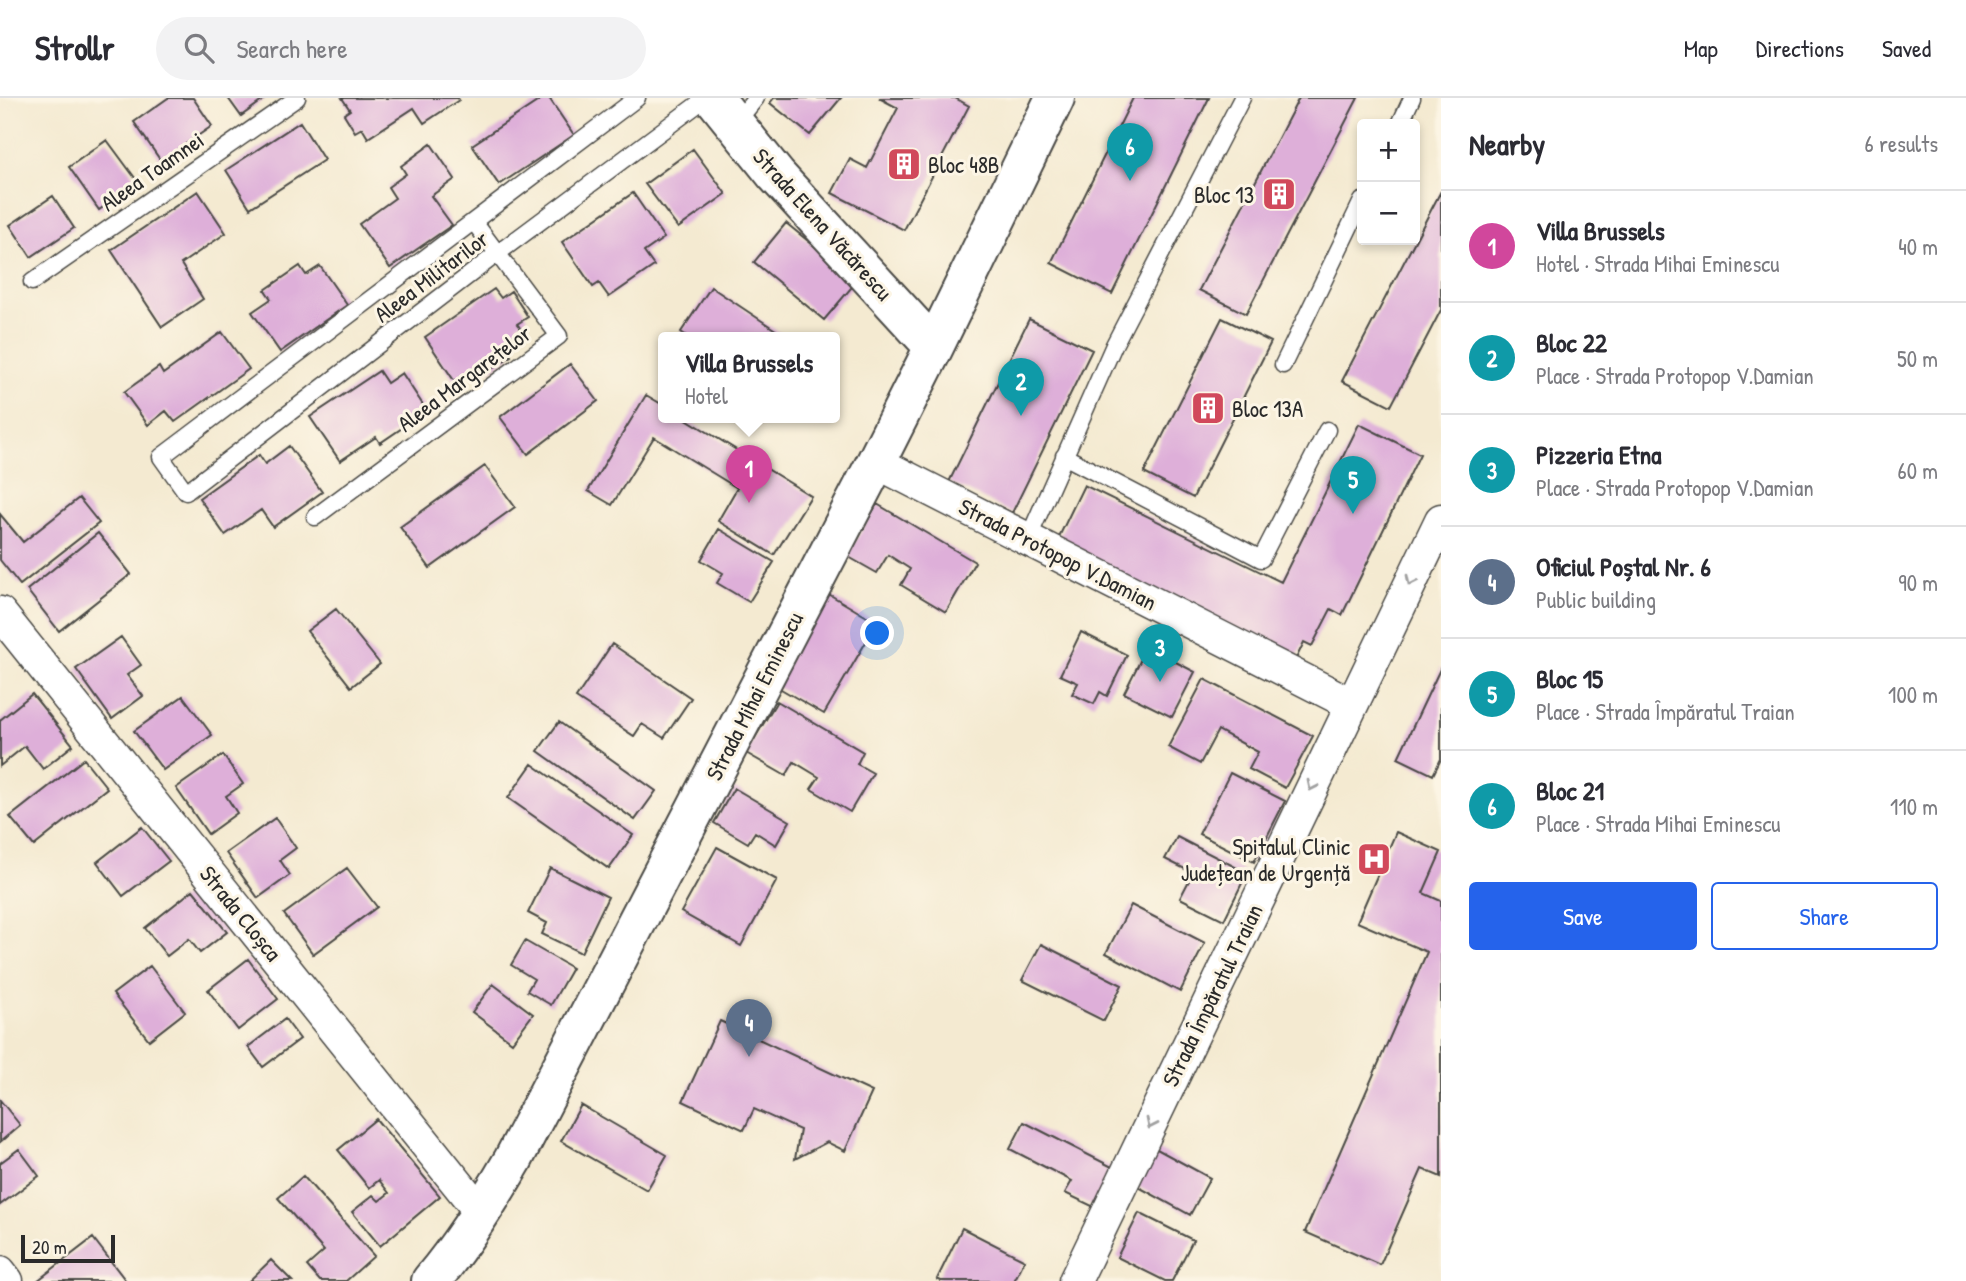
<!DOCTYPE html>
<meta charset="utf-8">
<style>
body{margin:0;font-family:"Patrick Hand",sans-serif;background:#f2f2f3;color:#2b2b33}
.controls{position:absolute;right:21px;top:21px;display:grid;overflow:hidden;border-radius:7px;box-shadow:0 4px 10px #0003}
.controls button{width:63px;height:63px;display:grid;place-items:center;padding:0;border:0;border-bottom:2px solid #e1e1e2;background:#fff;color:#2b2b33;font:35px sans-serif}
.scale{position:absolute;left:21px;bottom:18px;width:94px;box-sizing:border-box;padding-left:7px;border:4px solid #2b2b2b;border-top:0;font-size:19px;line-height:24px;white-space:nowrap;color:#2b2b2b;-webkit-text-stroke:5px #fcf5e5;paint-order:stroke}
.you{position:absolute;left:878px;top:536px;width:24px;height:24px;margin:-18px;border:5px solid #fff;border-radius:50%;background:#1a73e8;box-shadow:0 0 0 10px #1a73e833}
.badge{display:grid;place-items:center;width:46px;height:46px;border-radius:50%;background:#2563eb;color:#fff;font-size:23px;font-weight:700}
.pin{position:absolute;translate:-50% -58px;filter:drop-shadow(0 2px 4px #0008)}
.pin::after{content:'';position:absolute;top:37px;width:24px;height:21px;background:inherit;clip-path:polygon(0 0,100% 0,50% 100%)}
.popup{position:absolute;left:658px;top:234px;width:182px;height:91px;box-sizing:border-box;display:grid;place-content:center;border-radius:7px;background:#fff;filter:drop-shadow(0 2px 5px #0005);font-size:23px;white-space:nowrap;color:#7c7c81}
.popup b{font-size:26px;color:#2b2b33}
.popup::after{content:'';position:absolute;left:50%;top:100%;margin-left:-14px;border:14px solid transparent;border-top-color:#fff}
.list{margin:0;padding:0;list-style:none}
h2{display:flex;justify-content:space-between;align-items:center;height:91px;margin:0;padding:0 28px;font-size:30px}
h2 small{font-size:23px;font-weight:400;color:#7c7c81}
.list li{display:grid;grid-template-columns:46px 1fr auto;gap:21px;align-items:center;box-sizing:border-box;height:112px;padding:0 28px;border-top:2px solid #e1e1e2}
.list b{display:block;font-size:26px;white-space:nowrap}
.list p{margin:0;font-size:23px;white-space:nowrap;color:#7c7c81}
.list em{font-size:23px;font-style:normal;color:#7c7c81}
.actions{display:flex;gap:14px;padding:21px 28px}
.actions a{flex:1;padding:16px 0;border:2px solid #2563eb;border-radius:7px;text-align:center;font-size:24px;color:#2563eb}
.actions .main{background:#2563eb;color:#fff}
.icon{flex:none;width:38px;height:38px;fill:none;stroke:currentColor;stroke-width:2;stroke-linecap:round;stroke-linejoin:round}
.map{position:relative;flex:none;width:1441px;height:1183px;overflow:hidden}
header{display:flex;align-items:center;gap:42px;box-sizing:border-box;height:98px;padding:0 35px;background:#fff;border-bottom:2px solid #e1e1e2}
header strong{font-size:33px}
nav{display:flex;gap:38px;margin-inline-start:auto;font-size:24px}
.search{width:490px;height:63px;background:#f2f2f3;display:flex;align-items:center;gap:18px;box-sizing:border-box;padding:0 24px;border-radius:38px;color:#7c7c81;font-size:26px}
main{display:flex}
aside{flex:1;background:#fff}
.map>svg:first-child{display:block}
.building{fill:#deafd9}
.lines{fill:none;stroke-linecap:round;stroke-linejoin:round}
.lane-casing{stroke:#494844;stroke-width:19}
.street-casing{stroke:#494844;stroke-width:35}
.secondary-casing{stroke:#494844;stroke-width:42}
.lane{stroke:#fff;stroke-width:16}
.street{stroke:#fff;stroke-width:32}
.secondary{stroke:#fff;stroke-width:38}
.oneway{stroke:#a0a0a0}
.labels{text-anchor:middle;dominant-baseline:central;stroke-width:6;stroke-linejoin:round;paint-order:stroke}
.poi-label{font-size:23px;fill:#2b2b2b;stroke:#fcf5e5;text-anchor:start}
.street-label{font-size:23px;fill:#2b2b2b;stroke:#fcf5e5}
</style>
<header>
<strong>Strollr</strong>
<div class="search"><svg class="icon" aria-label="search" viewBox="0 0 24 24"><circle cx="10" cy="10" r="6"/><path d="M15 15l6 6"/></svg>Search here</div>
<nav><a>Map</a><a>Directions</a><a>Saved</a></nav>
</header>
<main>
<div class="map">
<svg width="1441" height="1183" viewBox="0 0 1441 1183">
<rect width="100%" height="100%" fill="#fcf5e5"/>
<filter id="ink" filterUnits="userSpaceOnUse"><feTurbulence type="fractalNoise" baseFrequency=".0143" numOctaves="2"/><feDisplacementMap in="SourceGraphic" scale="14" xChannelSelector="R" yChannelSelector="G"/><feConvolveMatrix kernelMatrix="1 2 1 2 8 2 1 2 1" color-interpolation-filters="sRGB"/></filter>
<filter id="wash" filterUnits="userSpaceOnUse"><feTurbulence type="fractalNoise" baseFrequency=".00686" numOctaves="4" result="noise"/><feDisplacementMap in="SourceGraphic" scale="28" xChannelSelector="R" yChannelSelector="G"/><feGaussianBlur stdDeviation="1.57" result="paint"/><feColorMatrix in="noise" values="0 0 0 0 0 0 0 0 0 0 0 0 0 0 0 0 0 1.4 0 .05"/><feComposite in="paint" operator="in"/></filter>
<g filter="url(#wash)">
<rect width="100%" height="100%" fill="#f4ead1"/>
<g id="blocks">
<path class="building" d="M 168,0 L 193,0 L 212,28 L 161,63 L 134,24 Z
M 228,0 L 266,0 L 241,18 Z
M 342,0 L 458,0 L 459,2 L 424,25 L 414,10 L 368,40 L 362,30 L 355,34 L 344,16 L 350,12 Z
M 543,0 L 549,0 L 574,37 L 499,87 L 472,47 Z
M 774,0 L 841,0 L 810,37 L 770,5 Z
M 879,0 L 955,0 L 969,8 L 904,132 L 832,95 L 850,61 L 867,70 L 898,10 Z
M 1133,0 L 1209,0 L 1112,196 L 1051,165 Z
M 1299,0 L 1358,0 L 1246,216 L 1199,192 Z
M 300,24 L 324,62 L 250,110 L 226,72 Z
M 107,42 L 138,84 L 99,112 L 69,69 Z
M 431,46 L 455,81 L 431,98 L 452,127 L 390,170 L 359,126 L 395,100 L 388,89 L 406,76 L 401,68 Z
M 693,51 L 726,96 L 678,130 L 645,86 Z
M 198,93 L 226,135 L 181,166 L 203,201 L 162,229 L 111,152 Z
M 1441,93 L 1441,212 L 1391,308 L 1342,283 Z
M 633,95 L 664,140 L 644,154 L 654,168 L 609,199 L 599,185 L 593,189 L 562,144 Z
M 53,98 L 74,130 L 31,159 L 10,127 Z
M 786,125 L 857,183 L 824,222 L 754,164 Z
M 300,168 L 306,177 L 320,168 L 347,207 L 280,254 L 252,214 L 271,201 L 265,192 Z
M 711,189 L 786,239 L 688,239 L 681,234 Z
M 494,191 L 501,200 L 511,193 L 528,219 L 517,226 L 522,232 L 503,246 L 511,258 L 490,272 L 484,263 L 455,284 L 425,239 Z
M 1222,220 L 1271,244 L 1193,400 L 1144,375 Z
M 1029,221 L 1092,252 L 1012,415 L 949,384 Z
M 222,234 L 249,271 L 175,324 L 166,313 L 148,327 L 124,294 L 159,269 L 163,276 Z
M 570,266 L 598,303 L 528,356 L 500,319 Z
M 379,273 L 387,285 L 402,275 L 427,313 L 380,345 L 376,339 L 340,363 L 310,319 Z
M 646,297 L 663,307 L 663,319 L 683,319 L 811,398 L 774,457 L 718,423 L 737,390 L 654,339 L 612,407 L 588,393 Z
M 1359,326 L 1420,356 L 1342,517 L 1331,511 L 1312,548 L 1304,544 L 1295,563 L 1056,445 L 1084,387 L 1281,484 Z
M 289,348 L 322,394 L 273,429 L 261,412 L 225,437 L 199,400 L 259,357 L 265,366 Z
M 485,368 L 515,409 L 430,470 L 400,429 Z
M 79,400 L 99,425 L 20,487 L 0,462 L 0,416 L 23,444 Z
M 877,406 L 975,464 L 946,514 L 901,487 L 910,471 L 888,457 L 877,475 L 847,458 Z
M 719,431 L 774,464 L 749,504 L 717,485 L 723,475 L 701,462 Z
M 98,435 L 131,476 L 59,533 L 27,492 Z
M 827,495 L 877,525 L 824,616 L 774,587 Z
M 336,511 L 380,566 L 351,589 L 307,533 Z
M 1081,534 L 1127,557 L 1107,598 L 1100,594 L 1094,606 L 1072,596 L 1078,585 L 1060,577 Z
M 121,539 L 141,567 L 127,577 L 143,598 L 112,621 L 76,571 Z
M 612,546 L 691,600 L 664,640 L 642,626 L 634,638 L 576,600 Z
M 1147,549 L 1195,574 L 1172,619 L 1124,595 Z
M 1441,569 L 1441,661 L 1433,677 L 1398,660 Z
M 1204,581 L 1313,638 L 1285,690 L 1249,671 L 1258,654 L 1218,632 L 1200,666 L 1168,649 Z
M 32,596 L 73,647 L 43,671 L 25,648 L 0,668 L 0,622 Z
M 183,598 L 212,637 L 163,672 L 134,633 Z
M 777,603 L 863,654 L 857,666 L 873,675 L 850,714 L 811,691 L 819,679 L 794,664 L 786,678 L 746,655 Z
M 559,624 L 656,693 L 635,722 L 538,653 Z
M 223,657 L 243,686 L 226,698 L 237,715 L 208,736 L 176,690 Z
M 84,661 L 107,690 L 34,748 L 10,719 Z
M 532,666 L 633,737 L 609,771 L 508,700 Z
M 1230,675 L 1285,703 L 1254,764 L 1199,736 Z
M 734,690 L 790,723 L 776,747 L 755,734 L 748,745 L 714,725 Z
M 275,720 L 296,750 L 280,762 L 290,777 L 258,800 L 226,755 Z
M 142,729 L 169,763 L 123,798 L 97,764 Z
M 1396,734 L 1441,754 L 1423,795 L 1441,803 L 1441,1079 L 1422,1071 L 1380,1167 L 1305,1134 L 1427,854 L 1357,824 Z
M 1177,739 L 1247,775 L 1224,822 L 1180,800 L 1193,775 L 1165,761 Z
M 717,749 L 777,782 L 741,848 L 681,814 Z
M 347,770 L 377,809 L 313,856 L 284,816 Z
M 550,770 L 608,799 L 581,855 L 542,836 L 547,825 L 528,815 Z
M 193,792 L 227,834 L 200,855 L 189,841 L 167,858 L 145,830 Z
M 1131,807 L 1205,845 L 1180,894 L 1106,855 Z
M 525,843 L 572,870 L 551,907 L 527,893 L 534,881 L 511,867 Z
M 1041,846 L 1122,887 L 1104,923 L 1022,882 Z
M 248,861 L 278,901 L 238,932 L 208,892 Z
M 150,868 L 185,914 L 149,942 L 113,896 Z
M 493,886 L 533,916 L 512,944 L 472,914 Z
M 285,921 L 300,941 L 263,969 L 248,949 Z
M 720,923 L 872,994 L 845,1053 L 827,1044 L 795,1061 L 800,1032 L 754,1011 L 744,1032 L 683,1003 Z
M 0,1002 L 20,1027 L 0,1044 Z
M 581,1007 L 667,1057 L 647,1092 L 561,1043 Z
M 376,1021 L 440,1098 L 380,1148 L 352,1114 L 373,1097 L 379,1103 L 389,1095 L 379,1082 L 369,1090 L 338,1052 Z
M 1024,1024 L 1114,1070 L 1094,1109 L 1065,1095 L 1072,1083 L 1010,1051 Z
M 1155,1050 L 1210,1080 L 1190,1117 L 1135,1087 Z
M 19,1051 L 39,1078 L 0,1107 L 0,1065 Z
M 303,1078 L 374,1158 L 346,1183 L 320,1183 L 307,1168 L 324,1153 L 278,1100 Z
M 1139,1115 L 1193,1142 L 1172,1183 L 1165,1183 L 1117,1159 Z
M 962,1130 L 1025,1162 L 1014,1183 L 941,1183 L 937,1181 Z
M 93,1140 L 126,1183 L 37,1183 Z
M 271,1162 L 292,1183 L 249,1183 Z"/>
</g>
</g>
<g filter="url(#ink)">
<use href="#blocks" fill-opacity="0" stroke="#494844" stroke-width="2"/>
<g class="lines">
<g class="lane-casing">
<path id="lane" d="M 637,0 L 161,359 L 186,394 L 498,155 L 706,0
M 735,26 L 756,0
M 1400,26 L 1412,0
M 32,184 L 297,0
M 1283,267 L 1362,103
M 1064,358 L 1261,461 L 1327,332
M 315,419 L 559,238 L 474,124
M 1028,441 L 1114,247 L 1242,0"/>
</g>
<g class="street-casing">
<path id="street" d="M 876,364 L 1351,606
M 0,515 L 482,1116
M 0,1174 L 7,1183
M 1075,1183 L 1441,422"/>
</g>
<g class="secondary-casing">
<path id="secondary" d="M 714,0 L 776,77 L 934,249
M 431,1183 C 463,1145 488,1105 513,1062 L 876,364 L 934,249 L 1055,0"/>
</g>
<use href="#lane" class="lane"/>
<use href="#street" class="street"/>
<use href="#secondary" class="secondary"/>
</g>
<defs><path id="oneway-chevron" d="M-2-3.5L2.5 0L-2 3.5" fill="none" stroke-width="1.6" stroke-linecap="round" stroke-linejoin="round" transform="scale(1.75)"/></defs>
<g class="oneway">
<use href="#oneway-chevron" transform="translate(1411 483) rotate(116)"/>
<use href="#oneway-chevron" transform="translate(1312 688) rotate(116)"/>
<use href="#oneway-chevron" transform="translate(1151 1026) rotate(116)"/>
</g>
</g>
<defs>
<g id="building-square" transform="scale(1.75)"><rect x="-9" y="-9" width="18" height="18" rx="4" fill="#d1495b" stroke="#fcf5e5"/><path d="M-4-6H4V6H1V3H-1V6H-4ZM-2.5-4.3h1.7v1.8h-1.7ZM.8-4.3h1.7v1.8H.8ZM-2.5-1h1.7V.8h-1.7ZM.8-1h1.7V.8H.8Z" fill="#fff"/></g>
<g id="hospital-square" transform="scale(1.75)"><rect x="-9" y="-9" width="18" height="18" rx="4" fill="#d1495b" stroke="#fcf5e5"/><path d="M-5-5h3v3.5h4V-5h3V5h-3V1.5h-4V5h-3Z" fill="#fff"/></g>
</defs>
<g fill-rule="evenodd">
<use href="#building-square" x="904" y="66"/>
<use href="#building-square" x="1279" y="96"/>
<use href="#building-square" x="1208" y="310"/>
<use href="#hospital-square" x="1374" y="761"/>
</g>
<g class="labels">
<g class="poi-label">
<text x="928" y="66">Bloc 48B</text>
<text x="1254" y="96" text-anchor="end">Bloc 13</text>
<text x="1232" y="310">Bloc 13A</text>
<text x="1350" y="748" text-anchor="end">Spitalul Clinic<tspan x="1350" dy="26">Județean de Urgență</tspan></text>
</g>
<g class="street-label">
<text transform="translate(152 73) rotate(-35)">Aleea Toamnei</text>
<text transform="translate(823 126) rotate(48)">Strada Elena Văcărescu</text>
<text transform="translate(431 178) rotate(-37)">Aleea Militarilor</text>
<text transform="translate(464 280) rotate(-37)">Aleea Margaretelor</text>
<text transform="translate(1058 456) rotate(27)">Strada Protopop V.Damian</text>
<text transform="translate(754 598) rotate(-63)">Strada Mihai Eminescu</text>
<text transform="translate(241 815) rotate(51)">Strada Cloșca</text>
<text transform="translate(1212 897) rotate(-64)">Strada Împăratul Traian</text>
</g>
</g>
</svg>
<div class="controls">
<button>+</button>
<button>−</button>
</div>
<div class="scale">20 m</div>
<div class="you"></div>
<div class="pin badge" style="left:749px;top:405px;background:#d1479c">1</div>
<div class="popup"><b>Villa Brussels</b>Hotel</div>
<div class="pin badge" style="left:1021px;top:318px;background:#0f9aa8">2</div>
<div class="pin badge" style="left:1160px;top:584px;background:#0f9aa8">3</div>
<div class="pin badge" style="left:749px;top:959px;background:#5c6f8a">4</div>
<div class="pin badge" style="left:1353px;top:416px;background:#0f9aa8">5</div>
<div class="pin badge" style="left:1130px;top:83px;background:#0f9aa8">6</div>
</div>
<aside>
<h2>Nearby<small>6 results</small></h2>
<ul class="list">
<li><span class="badge" style="background:#d1479c">1</span><div><b>Villa Brussels</b><p>Hotel · Strada Mihai Eminescu</p></div><em>40 m</em></li>
<li><span class="badge" style="background:#0f9aa8">2</span><div><b>Bloc 22</b><p>Place · Strada Protopop V.Damian</p></div><em>50 m</em></li>
<li><span class="badge" style="background:#0f9aa8">3</span><div><b>Pizzeria Etna</b><p>Place · Strada Protopop V.Damian</p></div><em>60 m</em></li>
<li><span class="badge" style="background:#5c6f8a">4</span><div><b>Oficiul Poștal Nr. 6</b><p>Public building</p></div><em>90 m</em></li>
<li><span class="badge" style="background:#0f9aa8">5</span><div><b>Bloc 15</b><p>Place · Strada Împăratul Traian</p></div><em>100 m</em></li>
<li><span class="badge" style="background:#0f9aa8">6</span><div><b>Bloc 21</b><p>Place · Strada Mihai Eminescu</p></div><em>110 m</em></li>
</ul>
<div class="actions"><a class="main">Save</a><a>Share</a></div>
</aside>
</main>
